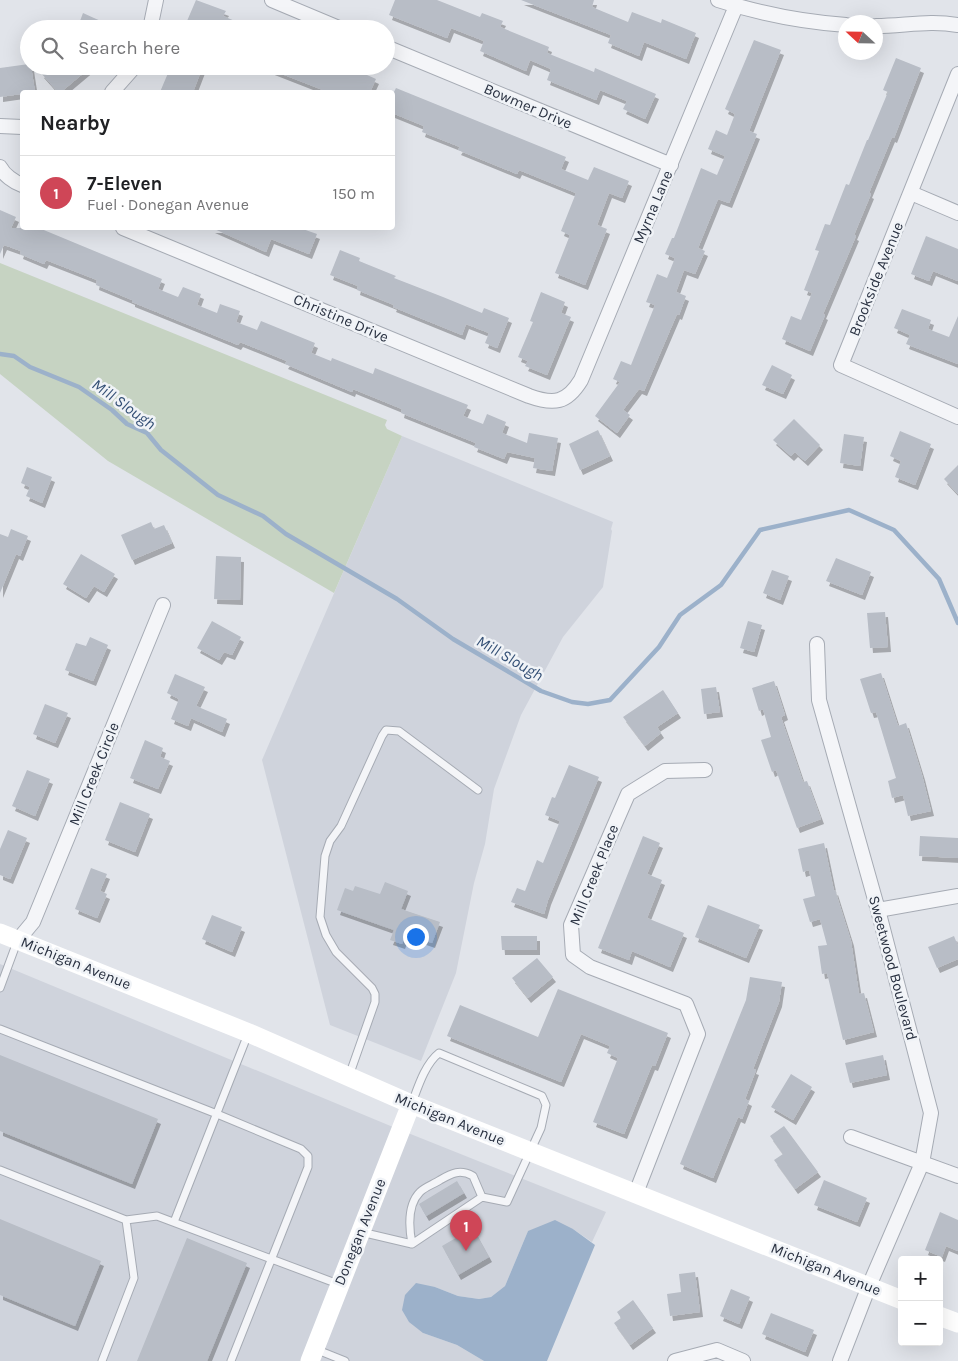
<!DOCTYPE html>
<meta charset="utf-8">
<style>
body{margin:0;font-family:Karla,sans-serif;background:#f6f6f6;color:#202124}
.controls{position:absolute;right:15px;bottom:15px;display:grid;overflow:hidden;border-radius:5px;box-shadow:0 5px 20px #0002}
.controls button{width:45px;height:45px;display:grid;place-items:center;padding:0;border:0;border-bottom:1px solid #e0e0e0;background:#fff;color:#202124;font:25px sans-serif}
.compass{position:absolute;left:838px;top:15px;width:45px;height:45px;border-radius:50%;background:#fff;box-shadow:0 5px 20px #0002;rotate:292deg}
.you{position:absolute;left:415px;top:936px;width:18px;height:18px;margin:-12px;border:4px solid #fff;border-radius:50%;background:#1a73e8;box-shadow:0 0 0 8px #1a73e833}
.badge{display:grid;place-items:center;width:32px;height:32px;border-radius:50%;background:#cf4657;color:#fff;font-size:16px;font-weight:700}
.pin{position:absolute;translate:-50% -41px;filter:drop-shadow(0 1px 2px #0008)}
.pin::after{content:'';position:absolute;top:26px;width:18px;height:15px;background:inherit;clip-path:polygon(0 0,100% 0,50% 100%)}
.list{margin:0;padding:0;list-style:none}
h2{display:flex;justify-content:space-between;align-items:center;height:65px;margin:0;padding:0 20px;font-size:21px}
h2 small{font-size:16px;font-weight:400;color:#757577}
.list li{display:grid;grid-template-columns:32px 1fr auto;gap:15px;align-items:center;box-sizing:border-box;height:75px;padding:0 20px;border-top:1px solid #e0e0e0}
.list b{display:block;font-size:19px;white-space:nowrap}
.list p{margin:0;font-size:16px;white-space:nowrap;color:#757577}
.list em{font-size:16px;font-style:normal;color:#757577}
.icon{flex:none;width:28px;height:28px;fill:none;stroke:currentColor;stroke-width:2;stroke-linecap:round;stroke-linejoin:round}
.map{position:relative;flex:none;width:958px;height:1361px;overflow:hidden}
.search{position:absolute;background:#fff;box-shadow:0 5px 20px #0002;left:20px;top:20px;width:375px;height:55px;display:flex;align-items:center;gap:12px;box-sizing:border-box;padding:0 18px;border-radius:28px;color:#757577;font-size:19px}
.panel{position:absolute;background:#fff;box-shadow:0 5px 20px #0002;left:20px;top:90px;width:375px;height:140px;border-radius:5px}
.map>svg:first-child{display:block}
.built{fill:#cfd3dc}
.green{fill:#c6d3c2}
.water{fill:#9cb1ca}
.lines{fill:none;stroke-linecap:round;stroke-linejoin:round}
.stream{stroke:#9cb1ca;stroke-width:4.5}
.building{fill:#b8bdc6;filter:url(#shadow)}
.lane-casing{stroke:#a6abb4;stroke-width:9}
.street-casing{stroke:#a6abb4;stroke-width:16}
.lane{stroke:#f4f5f8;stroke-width:7}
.street{stroke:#f4f5f8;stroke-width:14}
.secondary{stroke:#fff;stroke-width:19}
.labels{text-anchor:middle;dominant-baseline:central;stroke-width:5;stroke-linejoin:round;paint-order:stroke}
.street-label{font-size:15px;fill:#293141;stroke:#f0f3f7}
.water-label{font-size:16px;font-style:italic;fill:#334f75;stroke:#f0f3f7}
</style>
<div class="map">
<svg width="958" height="1361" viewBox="0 0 958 1361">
<defs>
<filter id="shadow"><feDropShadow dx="3" dy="5" stdDeviation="0" flood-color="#0004"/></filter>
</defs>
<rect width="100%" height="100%" fill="#e1e4ea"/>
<path class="built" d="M 402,436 L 613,522 L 611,529 L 612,531 L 603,587 L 563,637 L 521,715 L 494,789 L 485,844 L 474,883 L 456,973 L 421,1061 L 330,1025 L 262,760 Z
M 0,964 L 393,1127 L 301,1361 L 0,1361 Z
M 408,1133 L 606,1212 L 592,1242 L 573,1229 L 528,1231 L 505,1286 L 491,1297 L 479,1299 L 458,1296 L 435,1287 L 423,1333 L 457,1345 L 484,1361 L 319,1361 Z"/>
<path class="green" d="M 0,263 L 387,420 L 385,425 L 387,429 L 402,436 L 334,593 L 108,461 L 0,374 Z"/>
<path class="water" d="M 555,1220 L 573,1229 L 595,1245 L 547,1361 L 484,1361 L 457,1345 L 423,1333 L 409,1322 L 402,1310 L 405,1295 L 416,1283 L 435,1287 L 458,1296 L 479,1299 L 491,1297 L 505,1286 L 528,1231 Z"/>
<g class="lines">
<path class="stream" d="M 0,354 L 14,356 L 30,367 L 79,387 L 112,410 L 127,424 L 147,433 L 161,450 L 218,495 L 263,516 L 286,534 L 397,599 L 453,639 L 541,691 L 572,702 L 588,704 L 610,700 L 659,647 L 680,615 L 721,585 L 760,530 L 849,510 L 894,530 L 939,579 L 958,623"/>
</g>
<path class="building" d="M 196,0 L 226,11 L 223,16 L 254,29 L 207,29 L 187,21 Z
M 395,0 L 437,0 L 480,17 L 482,13 L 503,21 L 500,27 L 549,47 L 547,53 L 594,72 L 595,68 L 656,94 L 645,119 L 623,109 L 627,101 L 600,90 L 596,100 L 547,80 L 551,69 L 530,60 L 526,71 L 480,51 L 484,41 L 451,28 L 447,38 L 389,15 Z
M 521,0 L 594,0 L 592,7 L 628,22 L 632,12 L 661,23 L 662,19 L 696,33 L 686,59 L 644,42 L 639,56 L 608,43 L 611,35 Z
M 83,13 L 94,18 L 119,29 L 77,29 Z
M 754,40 L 781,50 L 749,131 L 757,134 L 729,203 L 718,199 L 698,248 L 705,251 L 695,274 L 684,270 L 676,292 L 686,296 L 679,315 L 677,314 L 644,391 L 639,389 L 623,410 L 630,415 L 617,433 L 595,416 L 620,382 L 613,379 L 621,361 L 631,365 L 655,305 L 646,302 L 657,274 L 667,278 L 675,258 L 665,254 L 672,238 L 674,238 L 701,168 L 717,175 L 725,156 L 708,149 L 716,130 L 727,135 L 735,114 L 725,109 Z
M 896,58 L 921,68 L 894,138 L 892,137 L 869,193 L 871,194 L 854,235 L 856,236 L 823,314 L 825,315 L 810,351 L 782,339 L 791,316 L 801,320 L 812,293 L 804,290 L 819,251 L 815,250 L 825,224 L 830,225 L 846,184 L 849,185 L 867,140 L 868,140 L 888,92 L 883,90 Z
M 29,64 L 29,66 L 31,66 L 35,92 L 0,97 L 0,68 Z
M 49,66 L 92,66 L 61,92 L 58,92 L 41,73 Z
M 171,66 L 203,66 L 193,92 L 160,92 Z
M 317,66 L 328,71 L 330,66 L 347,66 L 376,79 L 370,92 L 328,92 L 264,67 Z
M 396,88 L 566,157 L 561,169 L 588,180 L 594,167 L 629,181 L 622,198 L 609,193 L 597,225 L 607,229 L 585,285 L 555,273 L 570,235 L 561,231 L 576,193 L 519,170 L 517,174 L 458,150 L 460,147 L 422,132 L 424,126 L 392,113 L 392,96 Z
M 0,210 L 16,217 L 11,228 L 39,228 L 162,279 L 158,289 L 178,297 L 183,287 L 201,294 L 197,305 L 217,313 L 220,304 L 240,311 L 236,322 L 257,330 L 261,321 L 315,343 L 311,353 L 331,361 L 332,358 L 373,374 L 375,368 L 468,405 L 463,416 L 483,424 L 487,414 L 506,422 L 502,433 L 527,443 L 529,433 L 558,438 L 552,471 L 533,468 L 535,458 L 507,452 L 504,459 L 474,447 L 476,443 L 401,413 L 402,409 L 353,389 L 352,392 L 285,364 L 287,361 L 240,342 L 238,345 L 132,302 L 132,300 L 96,285 L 97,280 L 46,260 L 44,264 L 20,254 L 21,251 L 4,245 L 0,254 Z
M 212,228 L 300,228 L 317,234 L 309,254 L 271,239 L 266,252 Z
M 926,236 L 958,249 L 958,281 L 933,271 L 929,281 L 911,274 Z
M 340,250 L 360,258 L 359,261 L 396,276 L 394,278 L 443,297 L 482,313 L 484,308 L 509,318 L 497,348 L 485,343 L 489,333 L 466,324 L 462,335 L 393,307 L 394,305 L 357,290 L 358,286 L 330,275 Z
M 541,292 L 565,302 L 561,313 L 571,317 L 547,375 L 525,366 L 528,361 L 518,357 L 533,322 L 530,321 Z
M 902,309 L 931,320 L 928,329 L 949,337 L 958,316 L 958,364 L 906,344 L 910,335 L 894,328 Z
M 772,365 L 792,375 L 783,394 L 762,385 Z
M 794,419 L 820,445 L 805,461 L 795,452 L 791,456 L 773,440 Z
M 598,430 L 610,456 L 580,470 L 569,444 Z
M 900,431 L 931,444 L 915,485 L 895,477 L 901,461 L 890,456 Z
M 844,434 L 864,437 L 860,466 L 840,463 Z
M 958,465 L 958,494 L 944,479 Z
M 27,467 L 52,477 L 42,503 L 26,496 L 30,487 L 21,483 Z
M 151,522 L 154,529 L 164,525 L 172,543 L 132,560 L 121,535 Z
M 11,529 L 28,536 L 20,556 L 16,554 L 0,593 L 0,534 L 8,537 Z
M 81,554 L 115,574 L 104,592 L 94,586 L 86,598 L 63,584 Z
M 216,556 L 241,557 L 240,600 L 214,599 Z
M 836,558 L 871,572 L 862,595 L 826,581 Z
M 772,570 L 789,576 L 780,600 L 763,593 Z
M 885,612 L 888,647 L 870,648 L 867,613 Z
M 212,621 L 241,637 L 232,655 L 224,652 L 219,660 L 197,648 Z
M 748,621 L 762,625 L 754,652 L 740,648 Z
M 90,637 L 108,645 L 93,681 L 65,670 L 76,643 L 86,646 Z
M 881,673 L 898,726 L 906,723 L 922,775 L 931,811 L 908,816 L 903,795 L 892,798 L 888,781 L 896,778 L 876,712 L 871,713 L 860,679 Z
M 175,674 L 205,687 L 196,706 L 227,719 L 222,732 L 191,718 L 188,726 L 171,719 L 179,699 L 167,693 Z
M 774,681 L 785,715 L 781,717 L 803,782 L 807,781 L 821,819 L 797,828 L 776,770 L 772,772 L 761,740 L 771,737 L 763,709 L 759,711 L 752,688 Z
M 716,687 L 720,712 L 704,714 L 701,689 Z
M 663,690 L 678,713 L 657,727 L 661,733 L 645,746 L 623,717 Z
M 45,704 L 68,713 L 55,743 L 33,734 Z
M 145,740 L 163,748 L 160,757 L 170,761 L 158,789 L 130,778 Z
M 569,765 L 599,777 L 548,900 L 544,914 L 511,902 L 517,888 L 525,891 L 537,860 L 543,863 L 560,821 L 545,815 L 552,797 L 555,798 Z
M 27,770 L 50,779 L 35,816 L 12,806 Z
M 120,802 L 150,814 L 135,852 L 105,840 Z
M 8,830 L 27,838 L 10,879 L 0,875 L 0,849 Z
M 643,836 L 660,843 L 647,874 L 662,880 L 647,918 L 684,933 L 670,967 L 632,951 L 629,960 L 598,948 Z
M 920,836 L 958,838 L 958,858 L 919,856 Z
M 824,843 L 834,891 L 835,890 L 851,941 L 859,994 L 864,993 L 874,1032 L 843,1040 L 827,973 L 822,974 L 818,946 L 827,945 L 820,919 L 810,922 L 803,899 L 815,896 L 809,870 L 803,872 L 798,849 Z
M 91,868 L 107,874 L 100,891 L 107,894 L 97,918 L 75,909 Z
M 385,882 L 408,891 L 401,909 L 440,922 L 432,943 L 406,934 L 402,944 L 390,940 L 394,930 L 337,910 L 345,888 L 353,891 L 355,886 L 380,894 Z
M 708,905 L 760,925 L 746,958 L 695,937 Z
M 212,915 L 242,927 L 232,952 L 202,939 Z
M 501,936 L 537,936 L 537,950 L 502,950 Z
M 954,936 L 958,946 L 958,959 L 937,968 L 928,947 Z
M 537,958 L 553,977 L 528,998 L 512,978 Z
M 750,977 L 782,982 L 779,1002 L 753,1069 L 756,1070 L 745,1099 L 749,1101 L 742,1119 L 738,1117 L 713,1178 L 680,1164 L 746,1000 Z
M 558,989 L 668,1033 L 655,1066 L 652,1065 L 624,1134 L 593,1122 L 618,1058 L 607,1053 L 610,1046 L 581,1034 L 561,1082 L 447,1036 L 460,1005 L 538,1037 Z
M 0,1055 L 158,1119 L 132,1184 L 0,1131 Z
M 883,1055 L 887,1075 L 850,1083 L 845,1063 Z
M 791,1074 L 812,1087 L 793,1120 L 771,1107 Z
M 784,1126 L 818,1172 L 795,1189 L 774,1160 L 783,1154 L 770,1136 Z
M 824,1180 L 867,1198 L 857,1222 L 814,1205 Z
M 457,1181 L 464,1193 L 426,1216 L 419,1204 Z
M 940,1212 L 958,1220 L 958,1251 L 946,1246 L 942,1257 L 925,1250 Z
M 0,1219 L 101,1261 L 75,1326 L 0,1295 Z
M 473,1228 L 489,1257 L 458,1275 L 442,1246 Z
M 187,1238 L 247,1263 L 207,1361 L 137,1361 Z
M 695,1272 L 700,1312 L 670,1316 L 667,1294 L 681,1292 L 679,1274 Z
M 731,1289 L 750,1297 L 739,1324 L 720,1316 Z
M 633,1300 L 653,1328 L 630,1345 L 614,1323 L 621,1318 L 617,1312 Z
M 771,1313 L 814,1330 L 805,1352 L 762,1334 Z"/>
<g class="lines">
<g class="lane-casing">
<path id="lane" d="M 0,988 L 17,942
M 0,1029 L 217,1114 L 301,1149 L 308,1156 L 308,1167 L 231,1361
M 349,1076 L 375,1002 L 375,994 L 372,988 L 336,952 L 326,935 L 320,917 L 325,856 L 330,841 L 341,826 L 382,736 L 386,730 L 399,731 L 478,790
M 0,1170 L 126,1220 L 134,1278 L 102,1361
M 126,1220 L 157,1216 L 338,1284
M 174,1222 L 248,1034
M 361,1232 L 412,1244 L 482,1197 L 507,1202 L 541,1128 L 546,1105 L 542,1096 L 439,1053 C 425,1064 418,1087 412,1103
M 412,1244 C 409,1228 407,1205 420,1192 C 425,1187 434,1184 440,1180 C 452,1173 460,1169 473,1176 L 482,1197
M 315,1349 L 345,1361"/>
</g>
<g class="street-casing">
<path id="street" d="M 272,0 L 341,29
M 718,0 C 758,13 803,22 846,25
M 876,26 C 904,26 929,20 958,25
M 150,29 L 156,0
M 386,47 L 671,165
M 958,74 L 841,365 L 958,417
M 112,92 L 135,66
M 0,126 L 22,127
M 0,167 C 4,175 14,182 22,185
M 911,193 L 958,213
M 123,228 L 529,396 C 554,405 567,403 581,380 L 736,6
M 817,644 L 819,700 L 878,910 L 931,1113 L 922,1163 L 869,1286 L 840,1361
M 878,910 L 958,896
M 18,940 L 33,922 L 163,605
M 851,1137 L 958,1176
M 636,1193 L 698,1034 L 686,1004 L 590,967 L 573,955 L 571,925 L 628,794 L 665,771 L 705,770
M 675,1361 L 717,1350 L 743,1361"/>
</g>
<use href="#lane" class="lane"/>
<use href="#street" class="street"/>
<path class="secondary" d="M 0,933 L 249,1033 L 411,1104 L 902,1300
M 939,1316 L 958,1323
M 310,1361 L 411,1104"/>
</g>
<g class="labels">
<g class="street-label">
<text transform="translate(528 106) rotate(23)">Bowmer Drive</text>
<text transform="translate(653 207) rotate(-67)">Myrna Lane</text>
<text transform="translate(876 279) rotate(-68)">Brookside Avenue</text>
<text transform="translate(341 318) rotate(23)">Christine Drive</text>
<text transform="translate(94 774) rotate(-68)">Mill Creek Circle</text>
<text transform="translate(594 875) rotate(-68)">Mill Creek Place</text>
<text transform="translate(76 963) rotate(22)">Michigan Avenue</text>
<text transform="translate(893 968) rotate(75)">Sweetwood Boulevard</text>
<text transform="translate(450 1119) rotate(22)">Michigan Avenue</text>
<text transform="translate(360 1232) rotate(-68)">Donegan Avenue</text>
<text transform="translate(826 1269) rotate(22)">Michigan Avenue</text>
</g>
<g class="water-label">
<text transform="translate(124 404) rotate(36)">Mill Slough</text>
<text transform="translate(510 658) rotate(30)">Mill Slough</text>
</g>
</g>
</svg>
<div class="controls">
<button>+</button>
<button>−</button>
</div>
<svg class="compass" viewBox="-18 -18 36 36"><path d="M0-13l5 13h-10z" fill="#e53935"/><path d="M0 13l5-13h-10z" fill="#757577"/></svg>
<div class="you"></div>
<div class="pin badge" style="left:466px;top:1251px">1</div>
<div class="search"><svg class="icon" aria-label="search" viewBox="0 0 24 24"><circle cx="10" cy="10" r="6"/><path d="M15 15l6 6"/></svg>Search here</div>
<section class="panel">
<h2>Nearby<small></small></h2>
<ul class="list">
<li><span class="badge">1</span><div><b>7-Eleven</b><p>Fuel · Donegan Avenue</p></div><em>150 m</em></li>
</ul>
</section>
</div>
